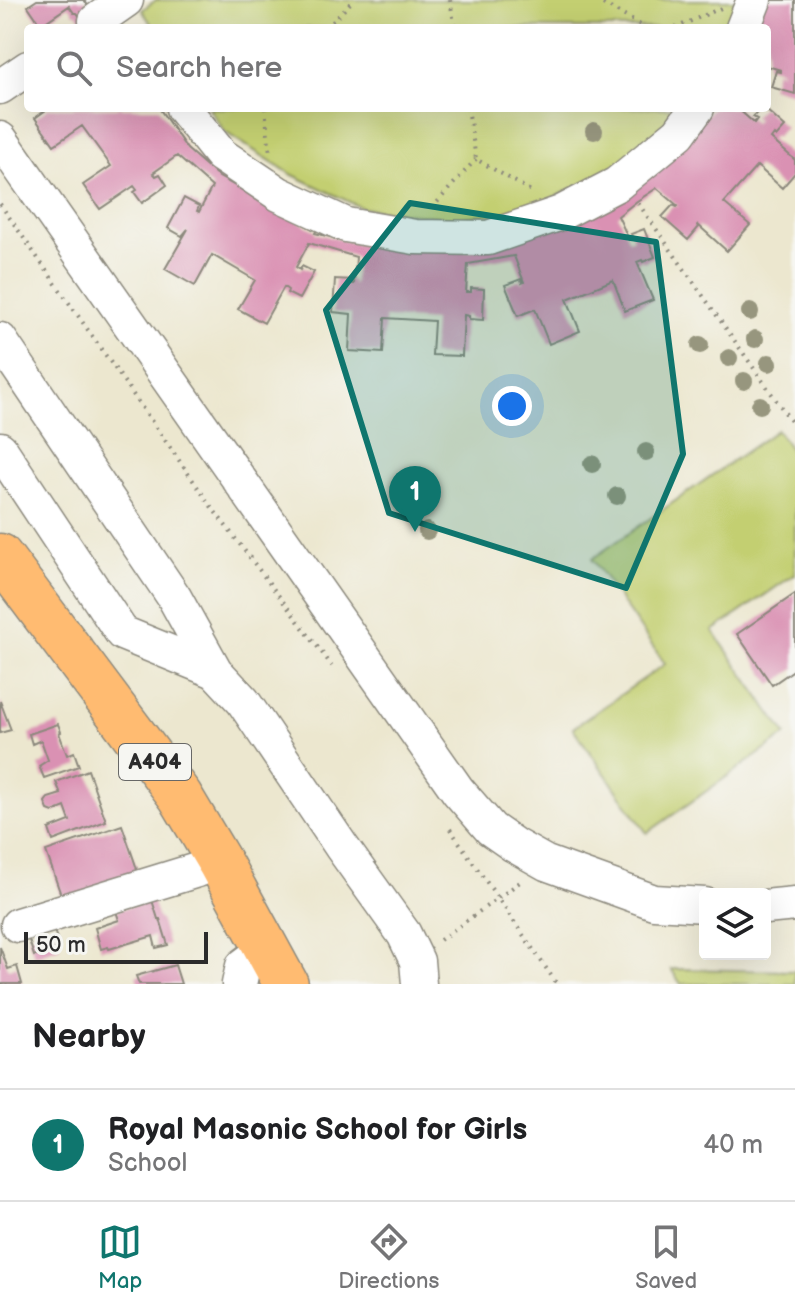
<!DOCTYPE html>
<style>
body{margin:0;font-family:"Balsamiq Sans",sans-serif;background:#f2f2f2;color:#202124}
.controls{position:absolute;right:24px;bottom:24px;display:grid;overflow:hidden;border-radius:8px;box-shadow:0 8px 32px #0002}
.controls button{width:72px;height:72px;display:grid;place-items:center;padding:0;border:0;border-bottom:2px solid #e0e0e0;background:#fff;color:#202124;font:40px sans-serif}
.scale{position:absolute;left:24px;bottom:20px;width:184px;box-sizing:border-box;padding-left:8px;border:4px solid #2b2b2b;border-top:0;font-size:22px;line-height:28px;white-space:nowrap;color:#2b2b2b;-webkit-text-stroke:6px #f6f6f2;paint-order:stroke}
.you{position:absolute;left:512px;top:406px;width:28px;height:28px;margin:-20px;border:6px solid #fff;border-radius:50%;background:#1a73e8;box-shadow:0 0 0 12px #1a73e833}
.badge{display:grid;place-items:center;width:52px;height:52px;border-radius:50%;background:#0f766e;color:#fff;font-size:26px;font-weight:700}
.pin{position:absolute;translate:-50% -66px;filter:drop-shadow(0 2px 4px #0008)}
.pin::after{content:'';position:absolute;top:42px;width:28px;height:24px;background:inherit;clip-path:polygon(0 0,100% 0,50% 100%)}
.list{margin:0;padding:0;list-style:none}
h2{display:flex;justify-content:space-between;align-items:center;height:104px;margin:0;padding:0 32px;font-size:34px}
h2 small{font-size:26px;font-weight:400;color:#757577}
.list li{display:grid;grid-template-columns:52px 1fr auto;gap:24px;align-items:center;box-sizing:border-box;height:112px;padding:0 32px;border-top:2px solid #e0e0e0}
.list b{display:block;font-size:30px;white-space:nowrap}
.list p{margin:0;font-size:26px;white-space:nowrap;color:#757577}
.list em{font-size:26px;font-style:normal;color:#757577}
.icon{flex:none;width:44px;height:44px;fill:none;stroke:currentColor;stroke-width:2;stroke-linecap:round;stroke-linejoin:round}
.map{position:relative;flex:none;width:795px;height:984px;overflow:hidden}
.search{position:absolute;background:#fff;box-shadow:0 8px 32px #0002;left:24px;right:24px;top:24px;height:88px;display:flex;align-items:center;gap:20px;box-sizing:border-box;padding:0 28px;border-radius:8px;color:#757577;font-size:30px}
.sheet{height:216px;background:#fff}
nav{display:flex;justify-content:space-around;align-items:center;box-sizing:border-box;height:112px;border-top:2px solid #e0e0e0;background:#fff;font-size:22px;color:#757577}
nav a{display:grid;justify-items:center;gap:4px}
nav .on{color:#0f766e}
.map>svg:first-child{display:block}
.green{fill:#c3cf71;stroke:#777d4e;stroke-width:2}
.building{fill:#da91b3}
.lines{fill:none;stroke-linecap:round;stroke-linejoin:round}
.minor-casing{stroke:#8c897d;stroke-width:37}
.major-casing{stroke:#8c897d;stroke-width:47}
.path{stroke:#8c897d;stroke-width:4;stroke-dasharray:2 6;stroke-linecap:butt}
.minor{stroke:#fff;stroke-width:34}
.major{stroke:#ffbb71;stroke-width:44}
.tree{fill:#97967e}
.marked{fill:#0f766e;fill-opacity:0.2;stroke:#0f766e;stroke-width:6;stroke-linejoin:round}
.labels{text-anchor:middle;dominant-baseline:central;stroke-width:8;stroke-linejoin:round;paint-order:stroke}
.shield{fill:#f6f6f2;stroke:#686867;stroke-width:2}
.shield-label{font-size:22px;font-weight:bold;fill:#2b2b2b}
</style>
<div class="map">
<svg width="795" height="984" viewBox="0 0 795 984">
<rect width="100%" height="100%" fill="#f6f6f2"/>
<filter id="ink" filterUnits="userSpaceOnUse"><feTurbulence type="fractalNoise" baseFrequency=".0125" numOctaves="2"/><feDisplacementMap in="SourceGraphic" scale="16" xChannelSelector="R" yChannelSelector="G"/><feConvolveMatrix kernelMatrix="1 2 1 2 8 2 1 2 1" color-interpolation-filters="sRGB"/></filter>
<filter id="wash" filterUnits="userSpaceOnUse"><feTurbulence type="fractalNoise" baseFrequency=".006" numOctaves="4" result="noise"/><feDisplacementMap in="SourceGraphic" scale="32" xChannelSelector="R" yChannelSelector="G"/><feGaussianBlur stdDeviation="1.8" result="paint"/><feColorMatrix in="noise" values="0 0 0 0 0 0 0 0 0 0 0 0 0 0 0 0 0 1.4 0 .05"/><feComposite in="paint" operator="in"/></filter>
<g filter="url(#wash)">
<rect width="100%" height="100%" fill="#ece7cf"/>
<path class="green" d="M 156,0 L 741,0 L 732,28 L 154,28 L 142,10 Z
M 209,108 L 683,108 L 620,168 L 526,210 L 455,219 L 362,208 L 291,174 L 225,132 Z
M 777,430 L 795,456 L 795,574 L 713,631 L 786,735 L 647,833 L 573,728 L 665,664 L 592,559 Z
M 671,969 L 795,971 L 795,984 L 681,984 Z"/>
<g id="blocks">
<path class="building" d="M 37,0 L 84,0 L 87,4 L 88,28 L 77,13 L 74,13 L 69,6 L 41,25 L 28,6 Z
M 761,0 L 795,0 L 795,94 L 771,87 L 776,71 L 781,72 L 781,70 L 767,66 L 767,28 L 752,28 Z
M 49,108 L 159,108 L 187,149 L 219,177 L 316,231 L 315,233 L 357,244 L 469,251 L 613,201 L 614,205 L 630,192 L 713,108 L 737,108 L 754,123 L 757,119 L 753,117 L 761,108 L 764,108 L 785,127 L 776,137 L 774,135 L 771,139 L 795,160 L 795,173 L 782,188 L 757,166 L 724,203 L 750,225 L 727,251 L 697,224 L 699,227 L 688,240 L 662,217 L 673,205 L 677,207 L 678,206 L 657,188 L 637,201 L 618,216 L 629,240 L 633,238 L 631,234 L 644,229 L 655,257 L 643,262 L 642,260 L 637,262 L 653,300 L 625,311 L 613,280 L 567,299 L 580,331 L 549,344 L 535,309 L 518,316 L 505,285 L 521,279 L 522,283 L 524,282 L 514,256 L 468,264 L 466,292 L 471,292 L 471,288 L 484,289 L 483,320 L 469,319 L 469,316 L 464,315 L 462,356 L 432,355 L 434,321 L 385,318 L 383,353 L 349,351 L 351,314 L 333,312 L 335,279 L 352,280 L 352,284 L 354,284 L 356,257 L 309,243 L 296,267 L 300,270 L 302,266 L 314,272 L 299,299 L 287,293 L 288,290 L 284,287 L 264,323 L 238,309 L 255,280 L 212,255 L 195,286 L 165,269 L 188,229 L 182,236 L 168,228 L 184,198 L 199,206 L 197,211 L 199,212 L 212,187 L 177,156 L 153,173 L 156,176 L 160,174 L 167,185 L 142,203 L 134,192 L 137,190 L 134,186 L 100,209 L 83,185 L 111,166 L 82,126 L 54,145 L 35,118 Z
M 795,594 L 795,669 L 772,685 L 737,634 Z
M 0,701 L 11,730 L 0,733 Z
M 58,724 L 61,732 L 59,733 L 67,755 L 74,752 L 79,766 L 44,778 L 39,766 L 48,760 L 41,740 L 32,744 L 29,734 Z
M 88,770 L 106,821 L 53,841 L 49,829 L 70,821 L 65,807 L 53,812 L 48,810 L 45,802 L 48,798 L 61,794 L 56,782 Z
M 122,825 L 139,875 L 63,901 L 46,851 Z
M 152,900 L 158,919 L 160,919 L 168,945 L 156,948 L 153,936 L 109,949 L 108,947 L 101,949 L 95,928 L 119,920 L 116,911 Z
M 53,928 L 60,947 L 34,956 L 28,937 Z
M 0,947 L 8,969 L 17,966 L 22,984 L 0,984 Z
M 175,965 L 181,984 L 139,984 L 136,976 Z"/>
</g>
</g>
<g filter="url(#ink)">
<use href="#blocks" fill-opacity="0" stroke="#8c897d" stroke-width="2"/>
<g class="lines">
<g class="minor-casing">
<path id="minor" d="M 96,21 L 126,0
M 743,28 L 754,0
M 0,87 L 28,68
M 183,108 L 221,155 L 279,194 L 346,225 L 415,237 L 488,238 L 561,213 L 617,184 L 679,133 L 697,108
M 0,139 L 458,791 L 491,829 L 514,845 L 546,863 L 654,902 L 705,905
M 0,340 L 174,597 L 215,671 L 243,701 L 341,846 L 404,934 L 417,961 L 419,984
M 0,449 L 122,633 L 215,671
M 765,907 L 795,904
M 18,925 L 220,863
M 239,984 L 243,966 L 267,948"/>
</g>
<g class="major-casing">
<path id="major" d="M 0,556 L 180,796 L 220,863 L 286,984"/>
</g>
<path class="path" d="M 450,0 L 455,28
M 596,0 L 646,28
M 327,28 L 353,0
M 675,28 L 721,8
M 265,108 L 270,153
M 468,108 L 476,159 L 531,191
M 638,203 L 795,427
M 0,204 L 213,509 L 332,666
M 432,208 L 476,159
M 450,829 L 557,984
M 440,940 L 520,882"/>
<use href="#minor" class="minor"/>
<use href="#major" class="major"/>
</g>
<g class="tree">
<circle cx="594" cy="131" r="9"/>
<circle cx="750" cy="312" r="9"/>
<circle cx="755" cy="339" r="9"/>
<circle cx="700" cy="345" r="9"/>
<circle cx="729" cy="358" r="9"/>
<circle cx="769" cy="363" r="9"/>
<circle cx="744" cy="381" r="9"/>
<circle cx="760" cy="405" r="9"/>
<circle cx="646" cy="452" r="9"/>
<circle cx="592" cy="464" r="9"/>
<circle cx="617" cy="496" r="9"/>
<circle cx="427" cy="531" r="9"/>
</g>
</g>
<path class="marked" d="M 410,203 L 656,242 L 683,454 L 626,588 L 389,513 L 326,310 Z"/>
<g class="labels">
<rect class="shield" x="119" y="744" width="72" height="36" rx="6"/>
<g class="shield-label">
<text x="155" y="762">A404</text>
</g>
</g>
</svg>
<div class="controls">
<button><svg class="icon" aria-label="layers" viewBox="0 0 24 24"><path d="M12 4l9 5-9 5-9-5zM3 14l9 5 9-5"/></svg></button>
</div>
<div class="scale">50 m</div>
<div class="you"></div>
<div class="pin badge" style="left:415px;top:532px">1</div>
<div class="search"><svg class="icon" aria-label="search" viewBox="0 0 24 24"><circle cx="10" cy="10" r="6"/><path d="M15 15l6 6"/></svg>Search here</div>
</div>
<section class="sheet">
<h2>Nearby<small></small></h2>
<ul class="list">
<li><span class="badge">1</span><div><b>Royal Masonic School for Girls</b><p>School</p></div><em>40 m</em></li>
</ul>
</section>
<nav>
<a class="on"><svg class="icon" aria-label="map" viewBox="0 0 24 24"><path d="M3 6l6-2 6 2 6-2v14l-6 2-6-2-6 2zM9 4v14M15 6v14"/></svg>Map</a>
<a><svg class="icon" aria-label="directions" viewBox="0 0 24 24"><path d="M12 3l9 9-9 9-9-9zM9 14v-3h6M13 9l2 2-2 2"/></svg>Directions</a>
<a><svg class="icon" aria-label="saved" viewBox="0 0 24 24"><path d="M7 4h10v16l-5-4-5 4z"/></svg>Saved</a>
</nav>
